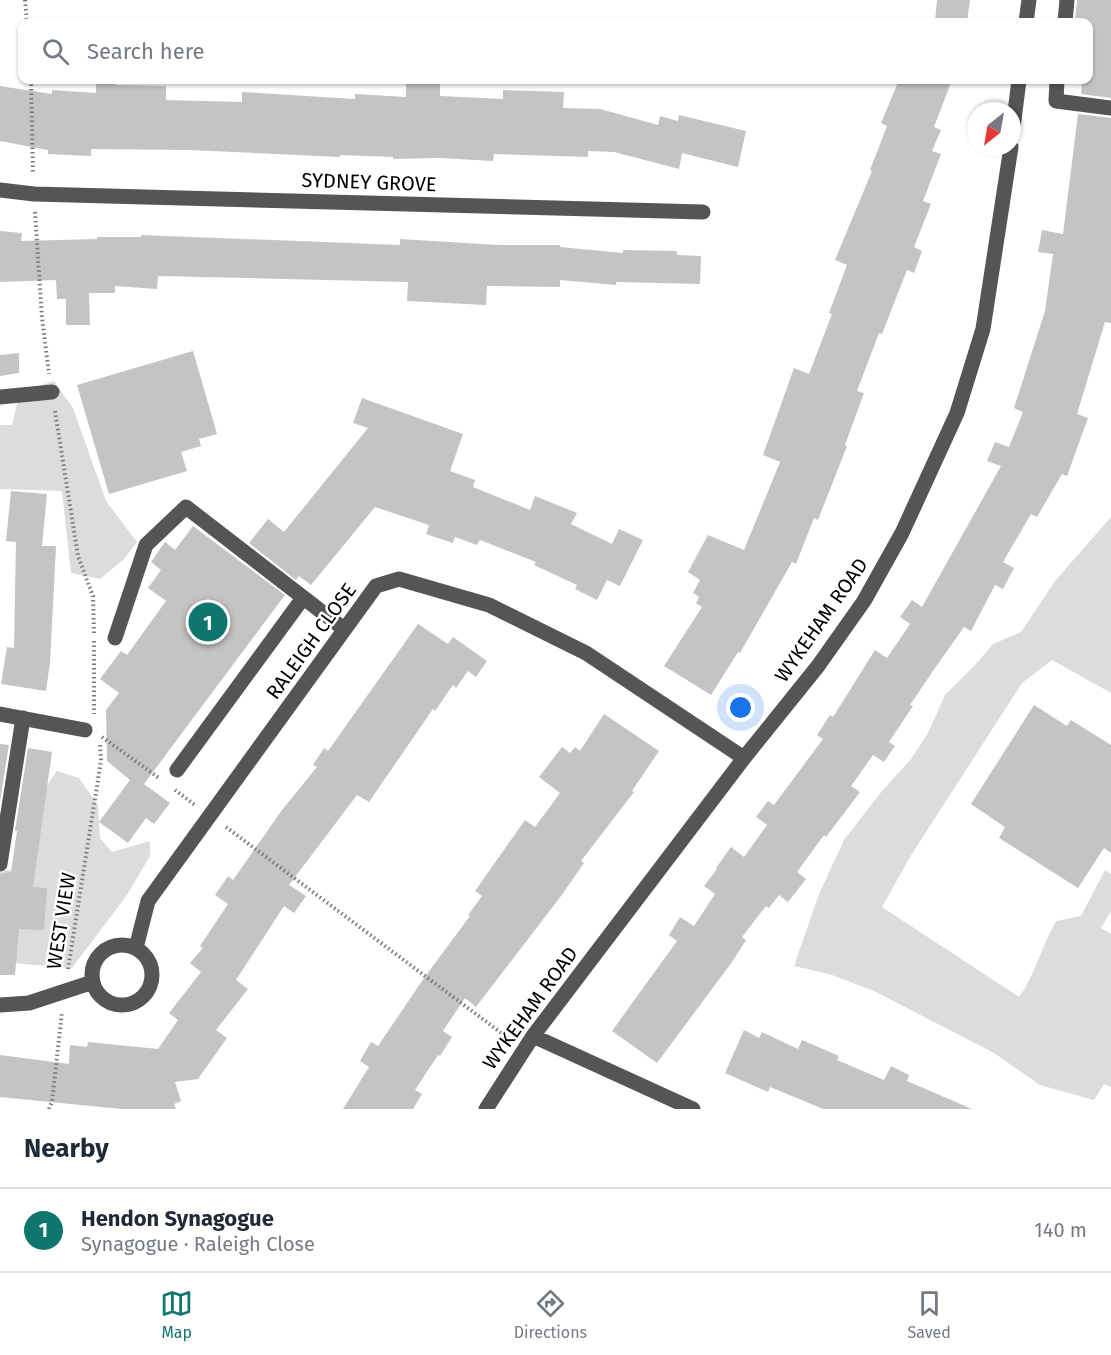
<!DOCTYPE html>
<meta charset="utf-8">
<style>
body{margin:0;font-family:"Fira Sans",sans-serif;background:#f2f2f3;color:#1f2937}
.compass{position:absolute;left:967px;top:102px;width:54px;height:54px;border-radius:50%;background:#fff;box-shadow:0 2px 4px #0004;rotate:211deg}
.you{position:absolute;left:741px;top:708px;width:21px;height:21px;margin:-15px;border:4px solid #fff;border-radius:50%;background:#1a73e8;box-shadow:0 0 0 9px #1a73e833}
.badge{display:grid;place-items:center;width:39px;height:39px;border-radius:50%;background:#0f766e;color:#fff;font-size:20px;font-weight:700}
.pin{position:absolute;translate:-50% -50%;border:3px solid #fff;box-shadow:0 2px 6px #0006}
.list{margin:0;padding:0;list-style:none}
h2{display:flex;justify-content:space-between;align-items:center;height:78px;margin:0;padding:0 24px;font-size:26px}
h2 small{font-size:20px;font-weight:400;color:#747a83}
.list li{display:grid;grid-template-columns:39px 1fr auto;gap:18px;align-items:center;box-sizing:border-box;height:84px;padding:0 24px;border-top:2px solid #e0e1e3}
.list b{display:block;font-size:22px;white-space:nowrap}
.list p{margin:0;font-size:20px;white-space:nowrap;color:#747a83}
.list em{font-size:20px;font-style:normal;color:#747a83}
.icon{flex:none;width:33px;height:33px;fill:none;stroke:currentColor;stroke-width:2;stroke-linecap:round;stroke-linejoin:round}
.map{position:relative;flex:none;width:1111px;height:1109px;overflow:hidden}
.search{position:absolute;background:#fff;box-shadow:0 2px 4px #0004;left:18px;right:18px;top:18px;height:66px;display:flex;align-items:center;gap:15px;box-sizing:border-box;padding:0 21px;border-radius:12px;color:#747a83;font-size:22px}
.sheet{height:162px;background:#fff}
nav{display:flex;justify-content:space-around;align-items:center;box-sizing:border-box;height:84px;border-top:2px solid #e0e1e3;background:#fff;font-size:16px;color:#747a83}
nav a{display:grid;justify-items:center;gap:3px}
nav .on{color:#0f766e}
.map>svg:first-child{display:block}
.green{fill:#dcdcdc}
.building{fill:#c4c4c4}
.lines{fill:none;stroke-linecap:round;stroke-linejoin:round}
.path{stroke:#777;stroke-width:4;stroke-dasharray:1.5 3;stroke-linecap:butt}
.minor{stroke:#555;stroke-width:15}
.labels{text-anchor:middle;dominant-baseline:central;stroke-width:5;stroke-linejoin:round;paint-order:stroke}
.street-label{font-size:20px;fill:#000;stroke:#fff}
</style>
<div class="map">
<svg width="1111" height="1109" viewBox="0 0 1111 1109">
<rect width="100%" height="100%" fill="#fff"/>
<path class="green" d="M 54,381 L 73,408 L 106,501 L 137,542 L 124,559 L 100,579 L 71,573 L 62,491 L 0,489 L 0,425 L 12,425 L 18,400 L 44,397 L 42,385 Z
M 1111,517 L 1111,693 L 1052,660 L 1022,683 L 910,857 L 882,907 L 1019,997 C 1035,975 1042,945 1056,921 L 1081,916 L 1105,870 L 1111,874 L 1111,911 L 1101,928 L 1111,934 L 1111,1087 L 1104,1084 L 1094,1100 L 1040,1085 L 994,1053 L 874,991 L 832,975 L 794,966 L 819,894 L 844,840 L 882,791 L 911,759 L 928,733 L 945,695 L 975,665 L 993,644 L 1021,632 L 1055,581 Z
M 57,771 L 79,778 L 98,805 L 100,838 L 112,852 L 150,841 L 150,856 L 127,895 L 72,968 L 0,962 L 0,869 L 15,871 L 38,798 Z"/>
<path class="building" d="M 937,0 L 970,0 L 967,22 L 935,22 Z
M 1077,0 L 1111,0 L 1111,98 L 1081,94 L 1082,80 L 1089,80 L 1089,22 L 1075,22 Z
M 96,80 L 116,80 L 116,85 L 166,86 L 166,100 L 242,102 L 242,92 L 355,99 L 355,94 L 406,97 L 406,81 L 440,81 L 440,96 L 503,99 L 503,90 L 564,92 L 563,108 L 600,109 L 658,125 L 660,116 L 678,121 L 679,115 L 746,131 L 738,167 L 682,153 L 679,169 L 614,152 L 588,151 L 588,157 L 494,154 L 493,161 L 440,158 L 393,159 L 393,157 L 340,155 L 340,157 L 190,150 L 91,149 L 91,156 L 48,154 L 48,150 L 0,141 L 0,86 L 52,94 L 52,90 L 96,93 Z
M 899,80 L 952,80 L 934,127 L 941,130 L 932,151 L 941,154 L 923,201 L 931,204 L 914,247 L 922,251 L 914,273 L 907,270 L 882,334 L 879,333 L 857,391 L 864,393 L 845,445 L 847,446 L 818,520 L 814,518 L 796,564 L 792,562 L 740,653 L 738,652 L 711,695 L 664,666 L 702,607 L 696,603 L 699,597 L 693,593 L 700,580 L 688,572 L 708,535 L 744,550 L 780,462 L 763,455 L 794,368 L 809,374 L 832,314 L 829,313 L 847,265 L 835,260 L 872,171 L 870,170 L 887,126 L 881,123 Z
M 1078,114 L 1111,118 L 1111,323 L 1105,322 L 1077,414 L 1088,418 L 1067,476 L 1062,474 L 1037,517 L 1031,514 L 1003,562 L 1014,568 L 1003,589 L 995,585 L 971,631 L 964,627 L 935,668 L 910,705 L 913,706 L 889,742 L 895,746 L 884,762 L 873,755 L 851,786 L 860,792 L 826,837 L 824,835 L 797,872 L 806,879 L 788,902 L 779,895 L 769,908 L 766,906 L 742,937 L 746,940 L 732,962 L 657,1063 L 612,1031 L 677,941 L 669,935 L 680,917 L 694,926 L 715,894 L 704,886 L 717,869 L 716,868 L 731,847 L 744,857 L 767,825 L 756,817 L 768,801 L 774,805 L 823,739 L 817,735 L 830,715 L 833,717 L 875,650 L 887,658 L 910,624 L 900,617 L 912,600 L 922,607 L 1001,466 L 987,461 L 995,442 L 1009,447 L 1023,412 L 1014,408 L 1045,311 L 1053,254 L 1038,252 L 1042,230 L 1063,234 Z
M 0,231 L 22,233 L 21,241 L 97,239 L 97,237 L 141,237 L 141,235 L 400,245 L 400,239 L 498,245 L 560,245 L 560,247 L 623,253 L 623,250 L 677,251 L 677,255 L 701,256 L 700,284 L 616,282 L 616,285 L 560,280 L 560,287 L 487,286 L 486,305 L 407,301 L 408,282 L 158,276 L 157,289 L 115,286 L 115,293 L 89,293 L 90,325 L 66,325 L 66,299 L 57,299 L 56,280 L 0,282 Z
M 193,351 L 217,434 L 199,439 L 201,446 L 181,452 L 187,471 L 109,494 L 77,385 Z
M 19,353 L 19,373 L 0,376 L 0,355 Z
M 362,398 L 463,434 L 450,471 L 475,480 L 473,487 L 530,510 L 535,496 L 577,513 L 571,524 L 612,544 L 619,529 L 643,540 L 620,586 L 607,580 L 597,600 L 575,589 L 577,585 L 534,565 L 536,562 L 480,540 L 477,545 L 455,537 L 453,543 L 426,534 L 429,525 L 375,507 L 311,585 L 299,576 L 296,580 L 249,543 L 268,519 L 284,532 L 368,428 L 353,423 Z
M 11,491 L 47,494 L 42,546 L 56,546 L 50,663 L 46,691 L 1,684 L 7,647 L 14,648 L 16,542 L 6,541 Z
M 193,526 L 285,595 L 144,784 L 170,803 L 154,824 L 146,818 L 128,843 L 99,822 L 130,780 L 107,761 L 106,710 L 119,693 L 100,679 L 121,651 L 127,655 L 166,601 L 148,588 L 161,570 L 151,562 L 165,542 L 175,550 Z
M 418,624 L 448,644 L 453,637 L 487,661 L 476,677 L 468,671 L 456,688 L 453,685 L 435,711 L 433,709 L 369,802 L 357,795 L 289,885 L 306,896 L 294,913 L 284,906 L 236,980 L 248,989 L 216,1030 L 227,1038 L 198,1079 L 175,1082 L 181,1101 L 174,1104 L 176,1109 L 121,1109 L 0,1097 L 0,1055 L 69,1064 L 70,1045 L 87,1047 L 88,1042 L 158,1049 L 178,1020 L 169,1013 L 201,972 L 190,963 L 203,948 L 200,946 L 228,904 L 215,895 L 228,876 L 233,880 L 282,810 L 317,767 L 313,765 L 324,748 L 328,751 Z
M 1034,705 L 1067,726 L 1071,720 L 1111,745 L 1111,853 L 1104,848 L 1078,888 L 999,838 L 1005,827 L 971,804 Z
M 604,714 L 659,751 L 632,791 L 634,792 L 581,861 L 584,863 L 561,896 L 476,1007 L 465,998 L 443,1031 L 452,1037 L 440,1056 L 438,1055 L 415,1090 L 422,1094 L 413,1109 L 343,1109 L 369,1067 L 360,1061 L 371,1042 L 378,1046 L 424,978 L 470,916 L 468,915 L 482,896 L 475,891 L 525,820 L 535,827 L 560,793 L 539,777 L 562,747 L 570,753 L 575,747 L 580,751 Z
M 0,744 L 9,745 L 0,801 Z
M 28,748 L 52,752 L 33,887 L 47,888 L 44,930 L 19,929 L 15,975 L 0,975 L 0,874 L 11,872 L 17,831 L 15,831 Z
M 744,1030 L 759,1038 L 762,1032 L 798,1049 L 802,1040 L 839,1056 L 837,1060 L 884,1080 L 891,1066 L 909,1075 L 907,1081 L 972,1109 L 823,1109 L 770,1087 L 768,1092 L 725,1073 Z"/>
<g class="lines">
<path class="path" d="M 25,0 L 27,22
M 31,80 L 33,174
M 35,212 L 42,318 L 49,374
M 55,411 L 78,556 L 93,596 L 94,633
M 94,641 L 94,714
M 102,737 L 159,778
M 175,790 L 195,805
M 226,827 L 508,1038
M 68,969 L 101,761 L 100,742
M 49,1109 L 52,1102 L 62,1012"/>
<path class="minor" d="M 1026,22 L 1029,0
M 1065,22 L 1067,0
M 1057,80 L 1056,101 L 1111,108
M 1012,136 L 1019,80
M 0,190 L 34,194 L 703,212
M 0,397 L 52,392
M 115,638 L 146,545 L 186,507 L 344,629
M 0,714 L 85,730
M 177,770 L 303,598
M 0,864 L 23,718
M92 975a30 30 0 1 1 60 0a30 30 0 1 1-60 0Z
M 136,948 L 148,901 L 376,586 L 399,579 L 489,605 L 586,653 L 744,758
M 0,1005 L 29,1003 L 93,982
M 533,1036 L 693,1109
M 486,1109 L 533,1036 L 744,758 L 818,666 L 864,601 L 902,533 L 957,413 L 983,329 L 1011,147"/>
</g>
<g class="labels">
<g class="street-label">
<text transform="translate(369 182) rotate(2)">SYDNEY GROVE</text>
<text transform="translate(821 620) rotate(-55)">WYKEHAM ROAD</text>
<text transform="translate(311 641) rotate(-54)">RALEIGH CLOSE</text>
<text transform="translate(61 921) rotate(-81)">WEST VIEW</text>
<text transform="translate(530 1008) rotate(-54)">WYKEHAM ROAD</text>
</g>
</g>
</svg>
<svg class="compass" viewBox="-18 -18 36 36"><path d="M0-13l5 13h-10z" fill="#e53935"/><path d="M0 13l5-13h-10z" fill="#747a83"/></svg>
<div class="you"></div>
<div class="pin badge" style="left:208px;top:622px">1</div>
<div class="search"><svg class="icon" aria-label="search" viewBox="0 0 24 24"><circle cx="10" cy="10" r="6"/><path d="M15 15l6 6"/></svg>Search here</div>
</div>
<section class="sheet">
<h2>Nearby<small></small></h2>
<ul class="list">
<li><span class="badge">1</span><div><b>Hendon Synagogue</b><p>Synagogue · Raleigh Close</p></div><em>140 m</em></li>
</ul>
</section>
<nav>
<a class="on"><svg class="icon" aria-label="map" viewBox="0 0 24 24"><path d="M3 6l6-2 6 2 6-2v14l-6 2-6-2-6 2zM9 4v14M15 6v14"/></svg>Map</a>
<a><svg class="icon" aria-label="directions" viewBox="0 0 24 24"><path d="M12 3l9 9-9 9-9-9zM9 14v-3h6M13 9l2 2-2 2"/></svg>Directions</a>
<a><svg class="icon" aria-label="saved" viewBox="0 0 24 24"><path d="M7 4h10v16l-5-4-5 4z"/></svg>Saved</a>
</nav>
